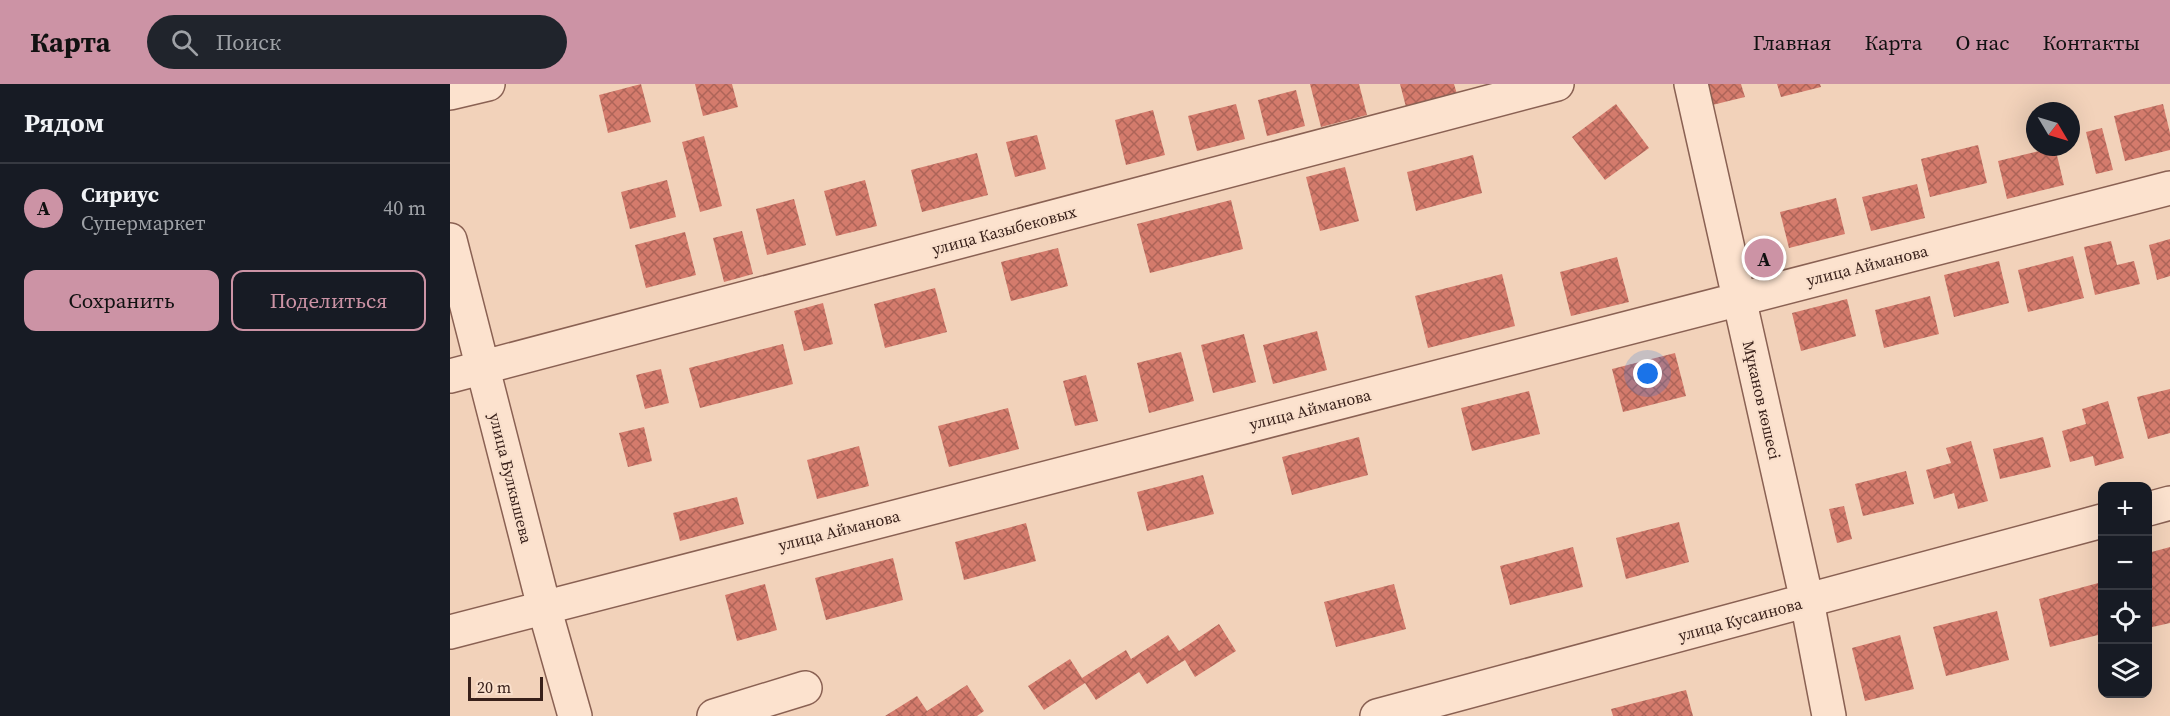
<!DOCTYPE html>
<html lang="ru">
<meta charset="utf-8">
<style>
body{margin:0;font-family:"Source Serif 4",serif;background:#20242c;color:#f1f3f6}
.controls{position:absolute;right:18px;bottom:18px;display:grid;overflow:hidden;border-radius:12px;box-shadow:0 6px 24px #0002}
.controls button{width:54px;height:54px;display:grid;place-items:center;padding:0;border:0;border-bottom:2px solid #363941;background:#171b24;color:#f1f3f6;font:30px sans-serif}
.compass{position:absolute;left:1576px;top:18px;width:54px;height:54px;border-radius:50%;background:#171b24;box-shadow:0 6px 24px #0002;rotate:128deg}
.scale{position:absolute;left:18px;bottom:15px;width:75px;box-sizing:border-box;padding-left:6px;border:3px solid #38201a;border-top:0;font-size:16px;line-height:21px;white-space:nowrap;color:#38201a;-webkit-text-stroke:4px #f9dfcb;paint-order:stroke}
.you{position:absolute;left:1198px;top:290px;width:21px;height:21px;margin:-15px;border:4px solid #fff;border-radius:50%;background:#1a73e8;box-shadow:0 0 0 9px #1a73e833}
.badge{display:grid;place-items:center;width:39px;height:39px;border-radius:50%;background:#cc93a5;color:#111;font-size:20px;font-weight:700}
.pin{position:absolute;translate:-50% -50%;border:3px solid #fff;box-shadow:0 2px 6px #0006}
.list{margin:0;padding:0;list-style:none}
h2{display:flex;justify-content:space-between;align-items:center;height:78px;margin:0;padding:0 24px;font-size:26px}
h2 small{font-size:20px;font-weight:400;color:#9ea1a6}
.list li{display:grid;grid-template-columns:39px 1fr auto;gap:18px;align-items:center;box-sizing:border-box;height:90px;padding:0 24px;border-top:2px solid #363941}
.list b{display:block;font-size:22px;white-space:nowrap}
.list p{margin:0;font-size:20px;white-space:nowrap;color:#9ea1a6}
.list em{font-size:20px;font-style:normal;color:#9ea1a6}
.actions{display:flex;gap:12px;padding:18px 24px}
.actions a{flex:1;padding:14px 0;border:2px solid #cc93a5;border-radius:12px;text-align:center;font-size:21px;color:#cc93a5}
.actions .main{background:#cc93a5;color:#111}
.icon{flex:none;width:33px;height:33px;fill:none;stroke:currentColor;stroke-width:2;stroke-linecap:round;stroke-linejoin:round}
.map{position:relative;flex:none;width:1720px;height:632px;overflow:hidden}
header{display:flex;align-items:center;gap:36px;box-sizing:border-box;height:84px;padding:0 30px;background:#cc93a5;color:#111}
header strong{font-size:28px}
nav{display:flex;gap:33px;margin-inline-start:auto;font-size:21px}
.search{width:420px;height:54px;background:#20242c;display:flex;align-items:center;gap:15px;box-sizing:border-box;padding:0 21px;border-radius:33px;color:#9ea1a6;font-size:22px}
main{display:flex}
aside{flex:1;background:#171b24}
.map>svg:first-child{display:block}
.building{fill:url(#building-cross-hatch)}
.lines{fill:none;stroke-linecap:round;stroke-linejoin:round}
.minor-casing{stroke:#8a6153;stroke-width:36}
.minor{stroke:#fce2ce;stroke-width:33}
.labels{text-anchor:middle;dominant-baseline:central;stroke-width:4.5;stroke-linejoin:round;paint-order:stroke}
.street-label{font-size:16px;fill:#38201a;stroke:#f9dfcb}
</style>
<header>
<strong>Карта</strong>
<div class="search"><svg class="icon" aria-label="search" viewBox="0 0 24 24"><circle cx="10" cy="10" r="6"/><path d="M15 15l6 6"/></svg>Поиск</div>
<nav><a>Главная</a><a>Карта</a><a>О нас</a><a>Контакты</a></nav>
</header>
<main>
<aside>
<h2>Рядом<small></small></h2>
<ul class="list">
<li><span class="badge">A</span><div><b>Сириус</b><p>Супермаркет</p></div><em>40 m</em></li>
</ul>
<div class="actions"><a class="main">Сохранить</a><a>Поделиться</a></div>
</aside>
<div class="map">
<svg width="1720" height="632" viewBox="0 0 1720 632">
<defs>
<pattern id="building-cross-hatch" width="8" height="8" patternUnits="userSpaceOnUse" patternTransform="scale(1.5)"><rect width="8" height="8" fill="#d47b6c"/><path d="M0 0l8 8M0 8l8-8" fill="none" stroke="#ad6458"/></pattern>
</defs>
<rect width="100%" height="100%" fill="#f2d2ba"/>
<path class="building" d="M 191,0 L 201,38 L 158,49 L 149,11 Z
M 245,0 L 282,0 L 288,23 L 253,32 Z
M 860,0 L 909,0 L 917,31 L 871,43 Z
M 950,0 L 1004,0 L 1007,10 L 956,23 Z
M 1249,0 L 1291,0 L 1295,13 L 1254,23 Z
M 1327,0 L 1370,0 L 1371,3 L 1331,13 Z
M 846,6 L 855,42 L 817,52 L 808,16 Z
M 786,20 L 795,55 L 747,67 L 738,32 Z
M 1166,20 L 1199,64 L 1155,96 L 1122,53 Z
M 1713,20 L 1720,49 L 1720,66 L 1675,77 L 1664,32 Z
M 703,26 L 715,71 L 676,81 L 665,36 Z
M 1652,44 L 1663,86 L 1646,90 L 1636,48 Z
M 587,51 L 596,85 L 565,93 L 556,58 Z
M 254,52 L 272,122 L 250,128 L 232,58 Z
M 1528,61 L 1537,99 L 1480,113 L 1471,75 Z
M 1605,63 L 1614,101 L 1557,115 L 1548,77 Z
M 527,69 L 538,111 L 472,128 L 461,86 Z
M 1023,71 L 1032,109 L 966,127 L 957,88 Z
M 895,83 L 909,137 L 870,147 L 856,93 Z
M 217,96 L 226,133 L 180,145 L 171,108 Z
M 415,96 L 427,142 L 386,152 L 374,107 Z
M 1467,100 L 1475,134 L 1421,147 L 1412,113 Z
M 1386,114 L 1395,150 L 1339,164 L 1330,128 Z
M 344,115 L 356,161 L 317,171 L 306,125 Z
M 781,116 L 793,165 L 700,189 L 687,140 Z
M 292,147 L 303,190 L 274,198 L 263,154 Z
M 235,148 L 246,191 L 196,204 L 185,161 Z
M 1720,155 L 1720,192 L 1707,196 L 1699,161 Z
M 1661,157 L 1667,181 L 1684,177 L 1690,200 L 1645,211 L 1634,163 Z
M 608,164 L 618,202 L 561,217 L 551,178 Z
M 1623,172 L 1634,214 L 1578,228 L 1568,186 Z
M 1167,173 L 1179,218 L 1121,232 L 1110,188 Z
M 1549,177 L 1559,219 L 1504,233 L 1494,191 Z
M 1052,190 L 1065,242 L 978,264 L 965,212 Z
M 485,204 L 497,248 L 435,264 L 424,220 Z
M 1480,212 L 1489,250 L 1434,264 L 1425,226 Z
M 1397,215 L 1406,252 L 1351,267 L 1342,229 Z
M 373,219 L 383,260 L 354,267 L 344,227 Z
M 867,247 L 877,286 L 823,300 L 813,261 Z
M 794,250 L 806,298 L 763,309 L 751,261 Z
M 333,260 L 343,300 L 250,324 L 239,284 Z
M 731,268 L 744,317 L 699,329 L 687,279 Z
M 1225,269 L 1236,312 L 1173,328 L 1162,285 Z
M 211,285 L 219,319 L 195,325 L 186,291 Z
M 636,291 L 648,337 L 625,342 L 613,297 Z
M 1720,305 L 1720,349 L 1698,355 L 1687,313 Z
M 1079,307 L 1090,350 L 1022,367 L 1011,324 Z
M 1658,317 L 1674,374 L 1645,382 L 1643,372 L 1620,378 L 1612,347 L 1636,340 L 1632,325 Z
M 558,324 L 569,365 L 499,383 L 488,342 Z
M 194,343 L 202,377 L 178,383 L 169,349 Z
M 909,353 L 918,391 L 842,411 L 832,373 Z
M 1593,353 L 1601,383 L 1550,395 L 1543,365 Z
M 1521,357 L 1538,417 L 1508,425 L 1504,409 L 1484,415 L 1476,386 L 1501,379 L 1496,364 Z
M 409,362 L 419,402 L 367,415 L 357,376 Z
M 1456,387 L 1464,420 L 1413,432 L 1405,400 Z
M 753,391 L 764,430 L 697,447 L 687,408 Z
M 287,413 L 294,440 L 230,457 L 223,429 Z
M 1394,422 L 1402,455 L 1387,459 L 1379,425 Z
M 1229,438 L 1239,478 L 1176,495 L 1166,454 Z
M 576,439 L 586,477 L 514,496 L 505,458 Z
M 1123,463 L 1133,503 L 1060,521 L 1050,482 Z
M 1720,463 L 1720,539 L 1698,544 L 1698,469 Z
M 443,474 L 453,516 L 376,536 L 365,494 Z
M 1652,498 L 1652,550 L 1600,563 L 1589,515 Z
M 315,500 L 327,546 L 287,557 L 275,511 Z
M 944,500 L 956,545 L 886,563 L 874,518 Z
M 1547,527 L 1559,576 L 1496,592 L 1483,543 Z
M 769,540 L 786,567 L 745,593 L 735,576 L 697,600 L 689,588 L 646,616 L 635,599 L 594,626 L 578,602 L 620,575 L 632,594 L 676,566 L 681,575 L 718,551 L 729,567 Z
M 1450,551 L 1464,605 L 1415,617 L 1402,564 Z
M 517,601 L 534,627 L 527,632 L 435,632 L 467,612 L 477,627 Z
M 1236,606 L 1243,632 L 1163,632 L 1161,625 Z"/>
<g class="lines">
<g class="minor-casing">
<path id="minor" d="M 1241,0 L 1357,517 L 1379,632
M 0,9 L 38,0
M 0,156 L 94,523 L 125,632
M 0,292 L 1107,0
M 1698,425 L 1720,419
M 0,548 L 1720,104
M 264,632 L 355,604
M 927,632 L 1652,437"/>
</g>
<use href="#minor" class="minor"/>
</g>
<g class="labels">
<g class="street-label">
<text transform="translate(554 146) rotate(-15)">улица Казыбековых</text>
<text transform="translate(1417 181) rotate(-14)">улица Айманова</text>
<text transform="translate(1312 316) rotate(77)">Мұканов көшесі</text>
<text transform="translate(860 325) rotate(-14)">улица Айманова</text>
<text transform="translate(61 394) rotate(76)">улица Булкышева</text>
<text transform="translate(389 446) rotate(-14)">улица Айманова</text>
<text transform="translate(1290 535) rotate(-15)">улица Кусаинова</text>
</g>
</g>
</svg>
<div class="controls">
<button>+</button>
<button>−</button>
<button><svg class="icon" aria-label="locate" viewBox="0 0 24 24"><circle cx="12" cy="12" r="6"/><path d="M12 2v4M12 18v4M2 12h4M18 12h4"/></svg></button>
<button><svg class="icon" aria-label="layers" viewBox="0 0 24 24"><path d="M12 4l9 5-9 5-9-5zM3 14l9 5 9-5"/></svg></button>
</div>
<svg class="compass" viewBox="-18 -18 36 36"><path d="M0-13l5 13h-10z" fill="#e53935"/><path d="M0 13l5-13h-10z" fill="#9ea1a6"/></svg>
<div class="scale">20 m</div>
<div class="you"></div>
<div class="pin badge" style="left:1314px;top:174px">A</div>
</div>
</main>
